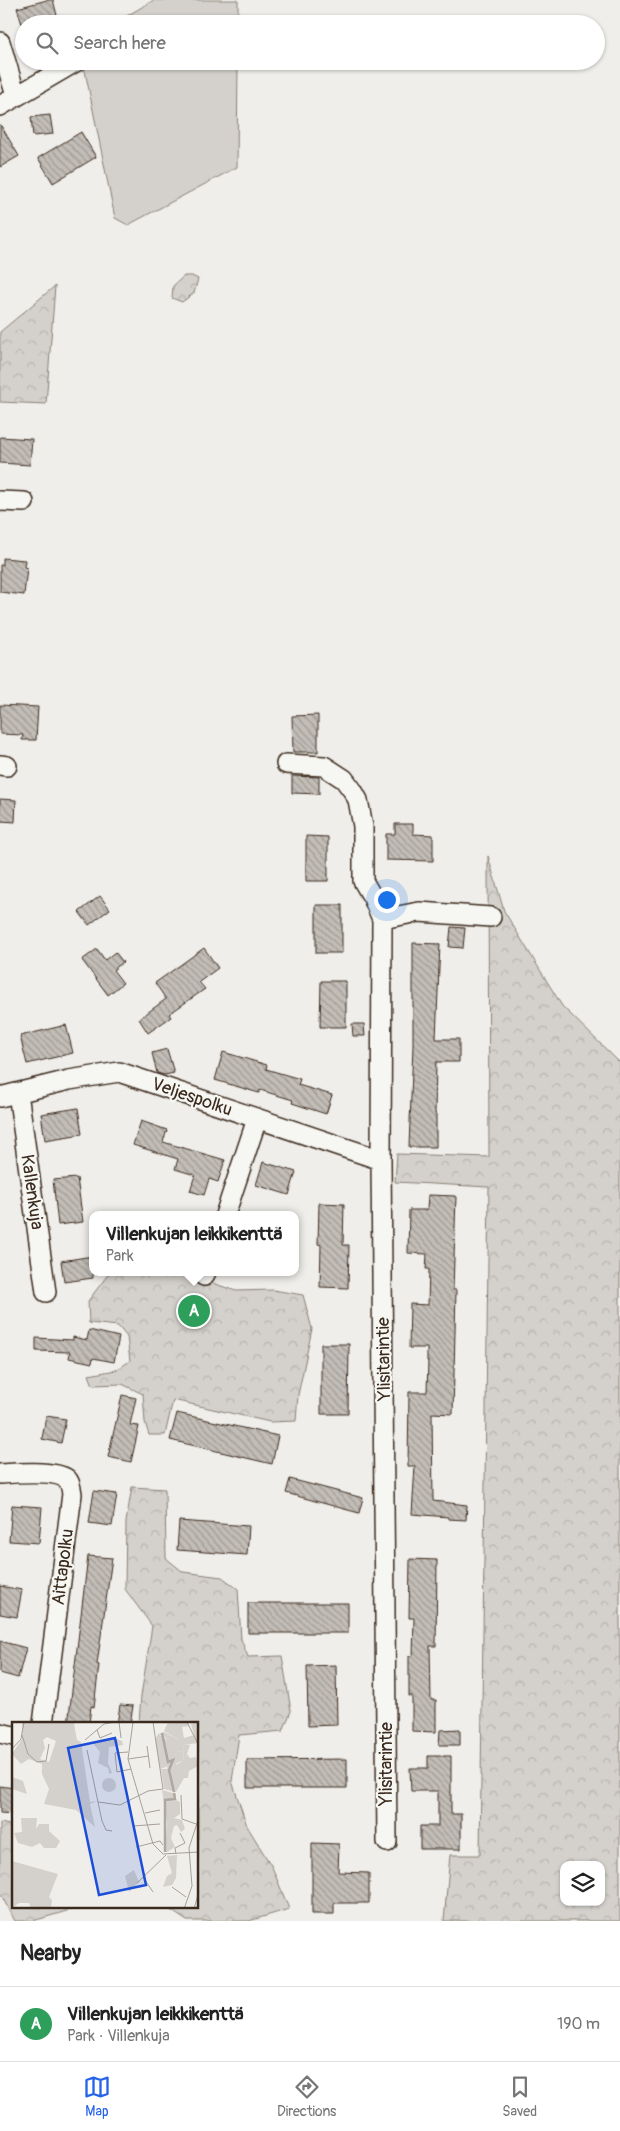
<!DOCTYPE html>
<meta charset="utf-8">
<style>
body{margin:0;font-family:Pangolin,sans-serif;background:#f6f6f6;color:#222}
.controls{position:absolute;right:15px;bottom:15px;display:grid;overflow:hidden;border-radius:10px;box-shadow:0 1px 4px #0004}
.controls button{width:45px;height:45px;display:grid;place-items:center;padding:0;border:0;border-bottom:1px solid #e0e0e0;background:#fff;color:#222;font:25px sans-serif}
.you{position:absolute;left:386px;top:899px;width:18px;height:18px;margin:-12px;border:4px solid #fff;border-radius:50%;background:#1a73e8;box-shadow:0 0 0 8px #1a73e833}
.badge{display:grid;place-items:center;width:32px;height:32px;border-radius:50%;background:#2563eb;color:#fff;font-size:16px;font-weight:700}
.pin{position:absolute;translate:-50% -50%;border:2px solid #fff;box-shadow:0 1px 5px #0006}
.popup{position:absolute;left:89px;top:1211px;width:210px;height:65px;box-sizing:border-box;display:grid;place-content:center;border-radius:10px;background:#fff;filter:drop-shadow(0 1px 4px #0005);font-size:16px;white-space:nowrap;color:#767676}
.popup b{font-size:19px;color:#222}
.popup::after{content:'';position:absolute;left:50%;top:100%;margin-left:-10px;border:10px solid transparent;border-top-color:#fff}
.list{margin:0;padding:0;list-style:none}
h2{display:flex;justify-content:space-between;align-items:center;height:65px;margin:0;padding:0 20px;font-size:21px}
h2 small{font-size:16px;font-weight:400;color:#767676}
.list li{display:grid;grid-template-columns:32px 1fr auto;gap:15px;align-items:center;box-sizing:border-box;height:75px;padding:0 20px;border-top:1px solid #e0e0e0}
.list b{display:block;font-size:19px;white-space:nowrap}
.list p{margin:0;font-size:16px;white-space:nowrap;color:#767676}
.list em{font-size:16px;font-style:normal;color:#767676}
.icon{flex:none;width:28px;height:28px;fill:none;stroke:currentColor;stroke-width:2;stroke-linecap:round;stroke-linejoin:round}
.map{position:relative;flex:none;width:620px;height:1921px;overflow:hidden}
.search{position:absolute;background:#fff;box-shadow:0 1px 4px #0004;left:15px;right:15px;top:15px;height:55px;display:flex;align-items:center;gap:12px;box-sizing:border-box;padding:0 18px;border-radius:28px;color:#767676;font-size:19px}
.sheet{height:140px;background:#fff}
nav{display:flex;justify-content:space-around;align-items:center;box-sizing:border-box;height:70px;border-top:1px solid #e0e0e0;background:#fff;font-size:14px;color:#767676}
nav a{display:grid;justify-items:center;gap:2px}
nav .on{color:#2563eb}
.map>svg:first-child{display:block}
.green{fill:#d4d1cc;stroke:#887e75}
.forest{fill:url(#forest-crowns);stroke:#887e75;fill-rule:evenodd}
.building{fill:url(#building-back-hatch);stroke:#3b2a1e}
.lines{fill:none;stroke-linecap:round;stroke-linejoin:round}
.street-casing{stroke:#3b2a1e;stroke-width:22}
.street{stroke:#f6f6f2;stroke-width:19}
.labels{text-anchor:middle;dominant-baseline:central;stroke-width:4.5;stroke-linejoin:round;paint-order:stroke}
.street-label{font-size:18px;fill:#3b2a1e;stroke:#f6f6f2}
.inset-river{fill:none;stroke:#afa8a1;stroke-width:2.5}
.inset-road{fill:none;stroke:#a7a098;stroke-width:1}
.view{fill:#1d4ed8;fill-opacity:0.15;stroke:#1d4ed8;stroke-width:2.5}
.inset-edge{fill:none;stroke:#3b2a1e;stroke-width:2.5}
</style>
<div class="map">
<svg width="620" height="1921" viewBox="0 0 620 1921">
<defs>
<pattern id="forest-crowns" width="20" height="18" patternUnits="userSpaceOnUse" patternTransform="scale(1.25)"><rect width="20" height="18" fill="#d4d1cc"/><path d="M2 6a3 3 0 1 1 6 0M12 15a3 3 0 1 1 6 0" fill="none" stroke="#b7b4af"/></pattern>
<pattern id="building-back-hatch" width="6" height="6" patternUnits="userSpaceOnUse" patternTransform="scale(1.25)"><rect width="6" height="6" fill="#c2bdb7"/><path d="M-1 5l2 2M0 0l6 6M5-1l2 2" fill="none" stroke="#9f9a94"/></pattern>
</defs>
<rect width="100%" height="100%" fill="#efeeea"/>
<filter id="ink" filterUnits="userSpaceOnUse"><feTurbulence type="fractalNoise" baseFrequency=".02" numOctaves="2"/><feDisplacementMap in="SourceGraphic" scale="10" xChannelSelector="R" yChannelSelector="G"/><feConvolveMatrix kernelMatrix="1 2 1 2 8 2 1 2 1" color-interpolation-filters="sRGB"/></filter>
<g filter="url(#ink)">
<path class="green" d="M 154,0 L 238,0 L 238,24 L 113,24 Z
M 83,61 L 238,61 L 237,167 L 128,225 L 115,218 Z"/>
<path class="forest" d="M 184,276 L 192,276 L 198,279 L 194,293 L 182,302 L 172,298 L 173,286 Z
M 55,286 L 46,404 L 0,402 L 0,332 Z
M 488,856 L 504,911 L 562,1006 L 620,1063 L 620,1921 L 444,1921 L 450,1855 L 480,1855 L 489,1187 L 395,1182 L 397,1154 L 489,1157 ZM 564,1865 L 601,1865 L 601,1902 L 564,1902 Z
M 110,1272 L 179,1272 L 236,1291 L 273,1290 L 303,1295 L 312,1329 L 298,1395 L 296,1421 L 270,1422 L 173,1400 L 165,1435 L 149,1435 L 145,1422 L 143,1394 L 122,1384 L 93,1385 L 89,1375 L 116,1370 L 130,1361 L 127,1337 L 118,1326 L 89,1323 L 88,1301 Z
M 132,1487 L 165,1489 L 166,1558 L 183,1572 L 222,1577 L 238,1589 L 241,1639 L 248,1657 L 282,1656 L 291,1711 L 283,1731 L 239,1735 L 232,1781 L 247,1826 L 272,1867 L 289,1909 L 249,1921 L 187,1921 L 166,1907 L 198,1907 L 198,1724 L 139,1723 L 141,1696 L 152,1626 L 125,1589 L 126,1522 Z
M 0,1823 L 14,1826 L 14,1907 L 80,1907 L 33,1921 L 15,1921 L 0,1893 Z"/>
<path class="building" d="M 47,0 L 53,0 L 58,19 L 40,24 L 22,24 L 17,8 Z
M 50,115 L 53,134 L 33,136 L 31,117 Z
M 0,124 L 19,156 L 0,167 Z
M 81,132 L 96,157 L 53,183 L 38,158 Z
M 0,437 L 32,439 L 30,465 L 0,463 Z
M 3,558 L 25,560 L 24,567 L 27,568 L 24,595 L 0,592 L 0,565 L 3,565 Z
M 0,705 L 38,707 L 36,740 L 22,740 L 23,735 L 0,734 Z
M 318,715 L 318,752 L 293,752 L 292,716 Z
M 292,776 L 319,777 L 319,794 L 292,793 Z
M 0,799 L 16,800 L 15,822 L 0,821 Z
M 395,824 L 413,824 L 413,834 L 433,835 L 433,861 L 386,860 L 386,834 L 395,834 Z
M 306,836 L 328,837 L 328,881 L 306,881 Z
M 100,896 L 110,909 L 89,925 L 79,912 Z
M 316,905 L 342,905 L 342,953 L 316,953 Z
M 451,927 L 465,928 L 463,948 L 449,947 Z
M 413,943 L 440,944 L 436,1039 L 459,1039 L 459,1062 L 436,1062 L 435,1114 L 436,1114 L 436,1147 L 409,1147 L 413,1046 Z
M 204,948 L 218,968 L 199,982 L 205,989 L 169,1014 L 171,1017 L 148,1033 L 139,1019 L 166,999 L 155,983 Z
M 97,949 L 105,960 L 115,952 L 123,962 L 113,970 L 123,983 L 108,995 L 82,960 Z
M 321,981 L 346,981 L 346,1027 L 320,1027 Z
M 352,1024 L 364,1024 L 365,1036 L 353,1036 Z
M 66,1025 L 73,1053 L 27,1064 L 20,1036 Z
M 167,1049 L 174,1073 L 165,1075 L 157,1073 L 152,1053 Z
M 223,1052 L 267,1065 L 266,1069 L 300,1079 L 298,1085 L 332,1095 L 326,1114 L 292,1103 L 293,1100 L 260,1090 L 259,1093 L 215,1080 Z
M 78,1108 L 82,1134 L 45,1140 L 41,1114 Z
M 141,1121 L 167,1130 L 163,1142 L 225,1160 L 218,1182 L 209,1179 L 204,1195 L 190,1191 L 195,1175 L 175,1169 L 178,1159 L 133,1145 Z
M 263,1162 L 296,1172 L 289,1195 L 256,1185 Z
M 77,1178 L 83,1222 L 58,1225 L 53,1180 Z
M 428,1195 L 456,1196 L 453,1290 L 456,1290 L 453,1414 L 432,1413 L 433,1501 L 467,1505 L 466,1520 L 448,1519 L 448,1517 L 412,1514 L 415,1466 L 408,1466 L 409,1392 L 427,1392 L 428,1361 L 427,1361 L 427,1348 L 409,1348 L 410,1304 L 428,1305 L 429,1269 L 426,1269 L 427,1254 L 408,1253 L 409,1210 L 427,1210 Z
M 319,1203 L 344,1204 L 343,1245 L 349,1245 L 348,1288 L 320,1287 L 321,1245 L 318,1244 Z
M 93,1256 L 93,1278 L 64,1282 L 61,1261 Z
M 89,1330 L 119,1337 L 114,1362 L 93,1358 L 92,1363 L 69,1358 L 70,1352 L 36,1351 L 36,1338 L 73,1340 L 73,1337 L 87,1340 Z
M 321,1344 L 349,1344 L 348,1414 L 321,1414 Z
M 122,1395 L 136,1398 L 130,1425 L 139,1426 L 131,1462 L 108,1457 Z
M 177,1413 L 278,1436 L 272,1464 L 170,1440 Z
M 46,1416 L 66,1419 L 61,1443 L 42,1439 Z
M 290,1479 L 363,1498 L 359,1513 L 286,1493 Z
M 94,1491 L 117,1494 L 112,1526 L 89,1523 Z
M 12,1505 L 42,1507 L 39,1543 L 9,1541 Z
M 179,1521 L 249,1526 L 247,1555 L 177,1550 Z
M 88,1556 L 112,1558 L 97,1664 L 99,1665 L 94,1707 L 91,1706 L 89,1724 L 68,1724 Z
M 410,1559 L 437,1560 L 436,1646 L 430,1646 L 431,1700 L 436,1700 L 436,1732 L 412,1731 L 412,1696 L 409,1696 L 409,1656 L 413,1656 L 414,1618 L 409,1618 Z
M 0,1586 L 22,1590 L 17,1617 L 0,1614 Z
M 248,1603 L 348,1603 L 348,1633 L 248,1633 Z
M 0,1641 L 26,1648 L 18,1678 L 0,1673 Z
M 336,1665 L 337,1725 L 308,1726 L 307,1666 Z
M 120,1705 L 133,1706 L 130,1724 L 117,1724 Z
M 460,1729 L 460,1745 L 439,1745 L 440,1730 Z
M 428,1756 L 451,1756 L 451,1814 L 461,1814 L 461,1849 L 420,1849 L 420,1826 L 438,1826 L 438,1791 L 411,1791 L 410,1768 L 428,1768 Z
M 347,1759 L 347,1788 L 247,1788 L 247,1760 Z
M 0,1786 L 14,1788 L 14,1814 L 0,1813 Z
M 312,1843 L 339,1844 L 338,1872 L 369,1873 L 369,1903 L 334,1903 L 334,1914 L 312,1914 Z"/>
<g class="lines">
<g class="street-casing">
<path id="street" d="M 0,42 L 16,96
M 0,106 L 77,61
M 0,501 L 24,502
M 286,764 L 324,766 L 344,779 L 353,791 L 358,800 L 363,826 L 363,881 L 373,898 L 382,919 L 381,1160 L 387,1842
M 0,765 L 7,766
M 382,919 L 419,912 L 491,917
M 18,1093 L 46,1292
M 0,1097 L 69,1080 L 119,1072 L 381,1160
M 225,1215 L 257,1119
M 204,1276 L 206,1272
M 0,1474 C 14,1473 56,1470 67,1479 C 71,1483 71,1489 72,1494 L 43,1724
M 0,1733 L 14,1736"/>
</g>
<use href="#street" class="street"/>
</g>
</g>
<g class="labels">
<g class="street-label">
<text transform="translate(192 1097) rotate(19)">Veljespolku</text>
<text transform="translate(32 1192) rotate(82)">Kallenkuja</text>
<text transform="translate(384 1359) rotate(-91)">Ylisitarintie</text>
<text transform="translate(63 1567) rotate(-83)">Aittapolku</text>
<text transform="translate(386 1764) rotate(-90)">Ylisitarintie</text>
</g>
</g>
<g transform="translate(12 1722)">
<rect width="186" height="186" fill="#efeeea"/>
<path d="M 152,10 L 167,18 L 170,29 L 165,30 L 153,15 L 146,12 ZM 150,68 L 164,72 L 162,77 L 168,80 L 168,92 L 162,96 L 170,98 L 173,107 L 169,110 L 165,103 L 162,104 L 159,116 L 163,125 L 155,130 L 153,130 L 155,102 ZM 165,133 L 164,156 L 160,163 L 151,165 L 155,154 L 160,151 L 155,134 ZM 122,148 L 127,160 L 117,170 L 113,154 Z" fill="#d4d1cc"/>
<path d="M 10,0 L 67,0 L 62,2 L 65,18 L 69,20 L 78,80 L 85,79 L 78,82 L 83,105 L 64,88 L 32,82 L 37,67 L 30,52 L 30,42 L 17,37 L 9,42 L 0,32 L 10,17 ZM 35,15 L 44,19 L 37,40 L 28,37 L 33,26 L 31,18 ZM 156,0 L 175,0 L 177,4 L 170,5 L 172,16 L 182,13 L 179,2 L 186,0 L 186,21 L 172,23 L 171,39 L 148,47 L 143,18 L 146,12 L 165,24 L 165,30 L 170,29 L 165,22 L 167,18 L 152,9 ZM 102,16 L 110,19 L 111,23 L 97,25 L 96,41 L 100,51 L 97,52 L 96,46 L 86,41 L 88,30 L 81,21 ZM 0,55 L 11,59 L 15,72 L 0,67 ZM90 63a7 7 0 1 1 14 0a7 7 0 1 1-14 0ZM 9,96 L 25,96 L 24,107 L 27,102 L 37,102 L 37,109 L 48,119 L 44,126 L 32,126 L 28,121 L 20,125 L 6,121 L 2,111 L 10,110 ZM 0,139 L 46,152 L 37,175 L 40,178 L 39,186 L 19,186 L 17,181 L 7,181 L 0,186 Z" fill="#d4d1cc" fill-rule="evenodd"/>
<path d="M 172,23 L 178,23 L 175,32 L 178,36 L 184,35 L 186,44 L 177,49 L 176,56 L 172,56 L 164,70 L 152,67 L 149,47 L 155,47 L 156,42 L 167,35 L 164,43 L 171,39 Z" fill="#d4d1cc"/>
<path class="inset-river" d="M 150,11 L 156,40 L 161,38 L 157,48 L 162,70M 153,130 L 153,78 L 163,77 L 162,71"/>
<path class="inset-road" d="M 107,0 L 109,16M 121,0 L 116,37 L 141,122 L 151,132 L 187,130M 175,0 L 187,24M 85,8 L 88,16 L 100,11M 10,13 L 16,32 L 25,40 L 34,39 L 37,22M 73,18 L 92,2 L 103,0M 135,24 L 138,46M 0,27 L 9,17 L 12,0M 75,28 L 90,99 L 94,108 L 100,109M 116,30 L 103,31 L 105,50 L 119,47M 116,37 L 137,34M 169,73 L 170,97 L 184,102M 86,80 L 108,83 L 136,69 L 151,67 L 141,0M 133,91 L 148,88M 121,104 L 148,102M 124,125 L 148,119 L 151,123M 164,132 L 163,126 L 173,121 L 168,111M 131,155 L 141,170M 125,161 L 154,133M 160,165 L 174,175M 172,187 L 180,164 L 177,126 L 187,95M 182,187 L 187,169"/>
<path class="view" d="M 103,16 L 134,163 L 87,173 L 56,26 Z"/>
<rect width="186" height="186" class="inset-edge"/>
</g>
</svg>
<div class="controls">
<button><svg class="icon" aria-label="layers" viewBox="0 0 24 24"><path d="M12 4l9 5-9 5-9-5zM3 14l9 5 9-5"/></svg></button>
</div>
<div class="you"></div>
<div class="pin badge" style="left:194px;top:1311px;background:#2e9e5b">A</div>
<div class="popup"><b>Villenkujan leikkikenttä</b>Park</div>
<div class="search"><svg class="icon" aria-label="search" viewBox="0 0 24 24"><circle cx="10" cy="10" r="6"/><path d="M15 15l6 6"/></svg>Search here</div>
</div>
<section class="sheet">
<h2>Nearby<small></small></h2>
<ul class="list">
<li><span class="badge" style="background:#2e9e5b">A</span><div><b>Villenkujan leikkikenttä</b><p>Park · Villenkuja</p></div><em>190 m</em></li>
</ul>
</section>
<nav>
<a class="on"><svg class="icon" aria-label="map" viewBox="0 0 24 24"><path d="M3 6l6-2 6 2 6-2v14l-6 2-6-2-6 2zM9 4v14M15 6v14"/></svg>Map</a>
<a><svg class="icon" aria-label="directions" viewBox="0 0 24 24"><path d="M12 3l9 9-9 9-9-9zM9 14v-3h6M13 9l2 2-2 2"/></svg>Directions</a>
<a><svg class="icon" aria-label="saved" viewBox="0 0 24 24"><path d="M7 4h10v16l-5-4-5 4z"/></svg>Saved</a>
</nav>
